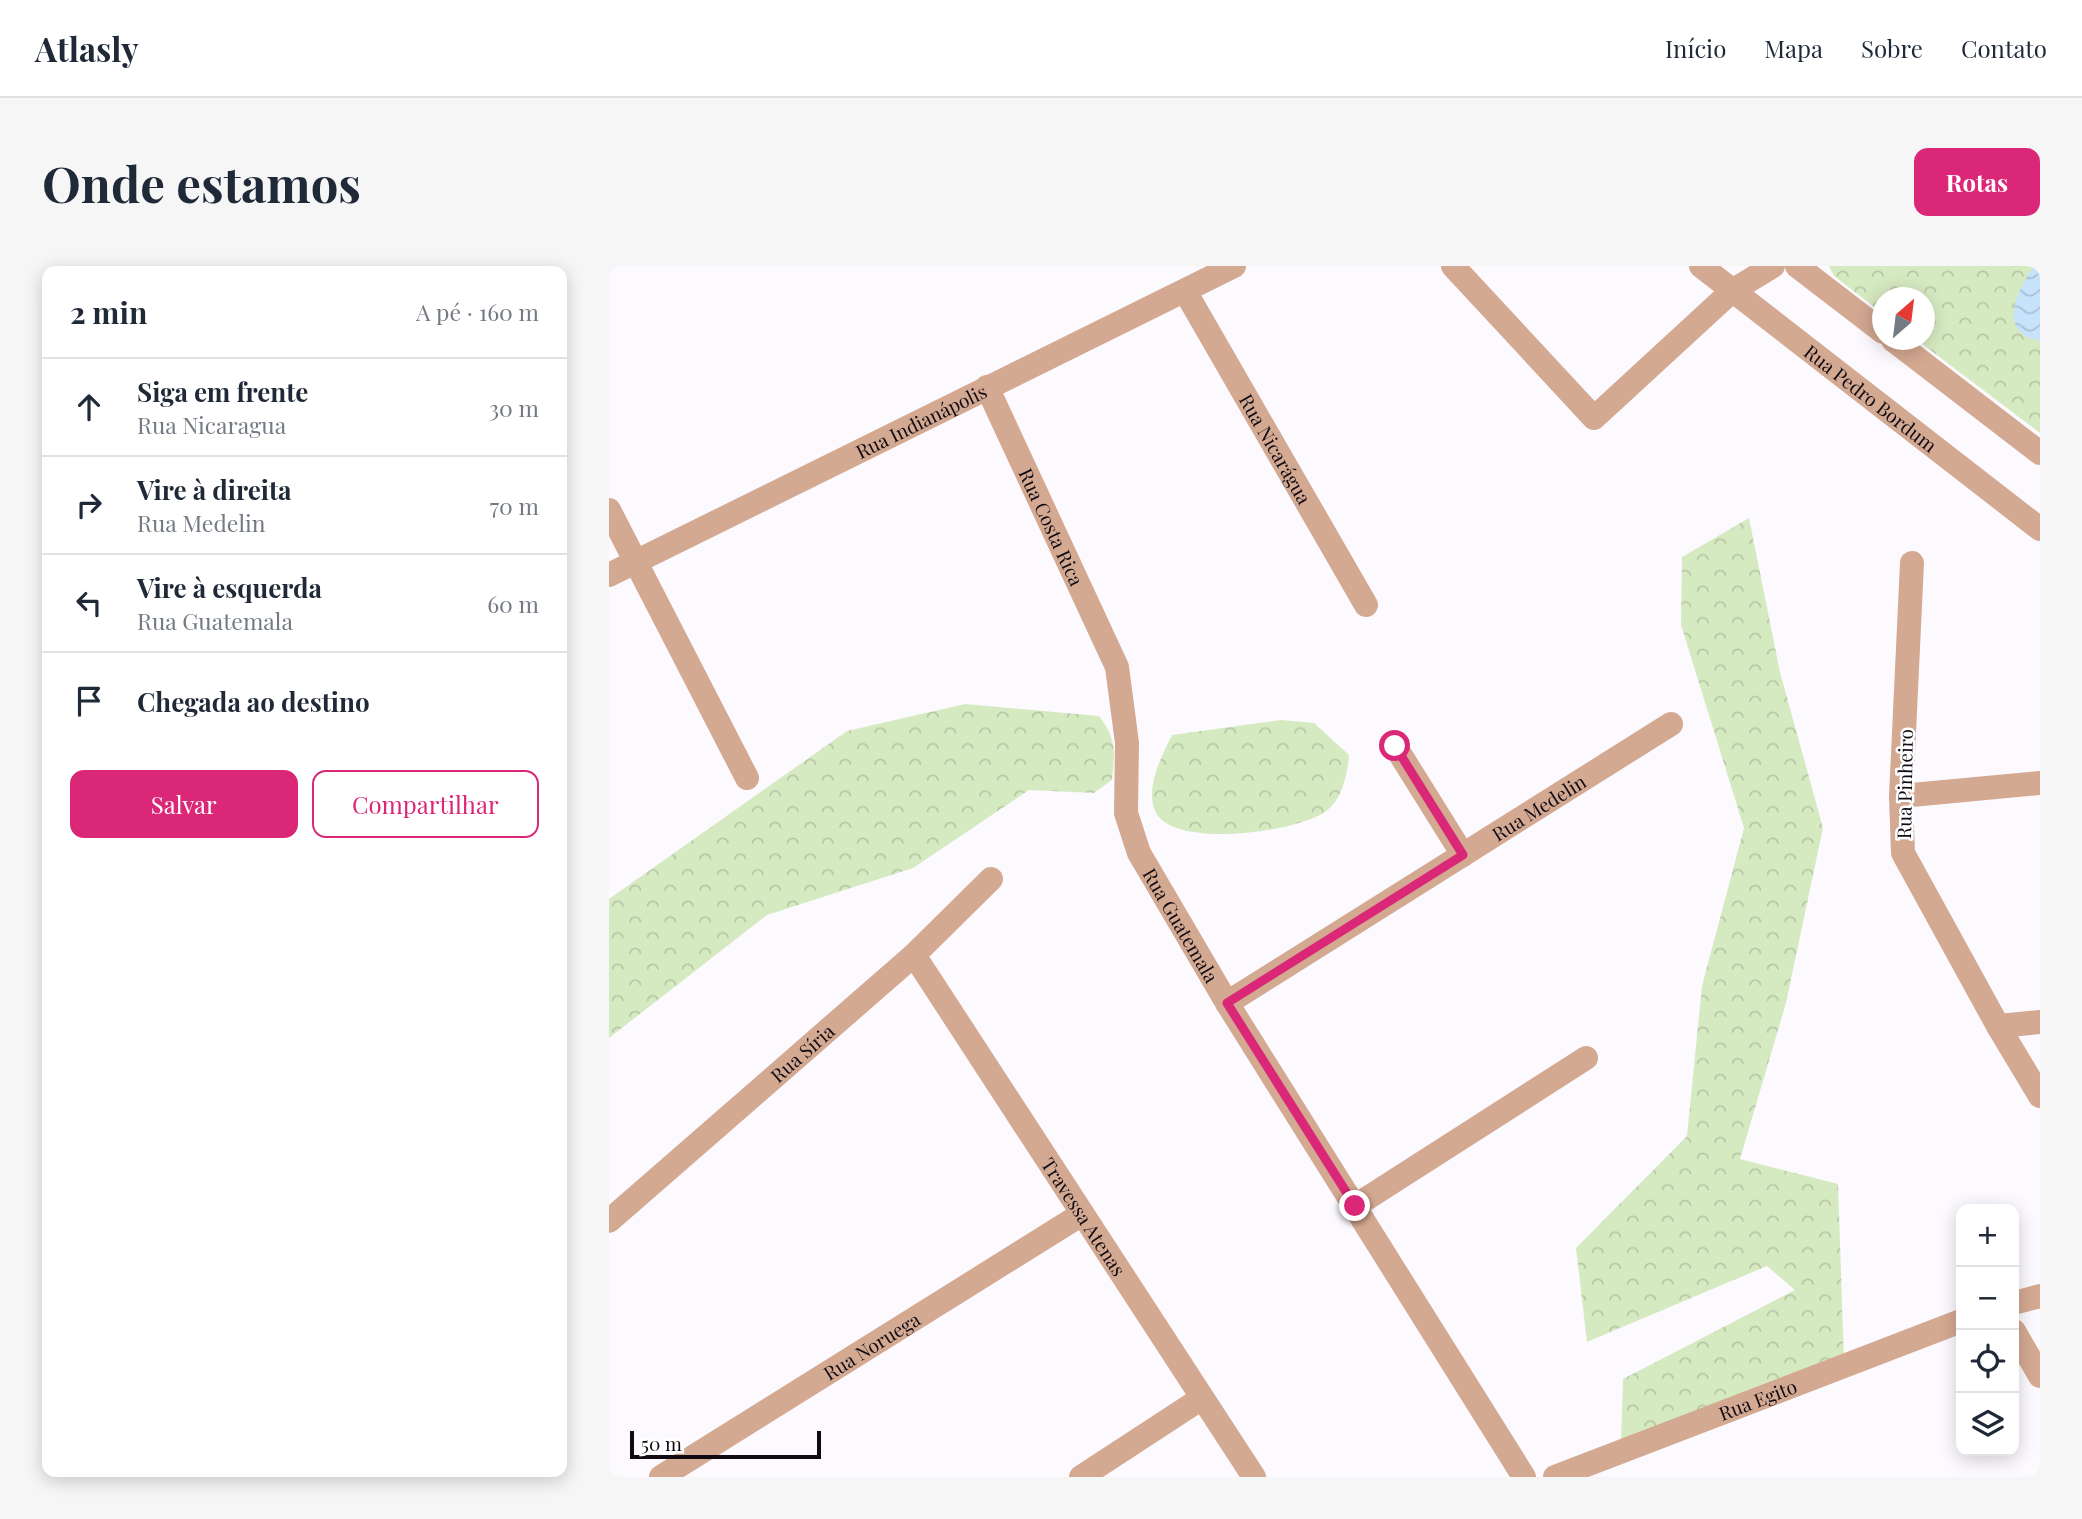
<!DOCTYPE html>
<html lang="pt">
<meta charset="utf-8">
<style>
body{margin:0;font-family:"Playfair Display",serif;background:#f6f6f7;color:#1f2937}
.controls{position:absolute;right:21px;bottom:21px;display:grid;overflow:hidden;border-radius:14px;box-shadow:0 4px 18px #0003}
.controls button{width:63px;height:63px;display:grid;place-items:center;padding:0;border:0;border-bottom:2px solid #e0e1e3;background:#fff;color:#1f2937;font:35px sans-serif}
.compass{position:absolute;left:1263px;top:21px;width:63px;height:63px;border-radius:50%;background:#fff;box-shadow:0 4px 18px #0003;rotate:28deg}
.scale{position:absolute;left:21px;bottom:18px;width:191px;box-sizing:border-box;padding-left:7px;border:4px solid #100b13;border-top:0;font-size:19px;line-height:24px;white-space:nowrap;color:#100b13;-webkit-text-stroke:5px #fff;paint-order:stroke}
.stop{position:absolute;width:21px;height:21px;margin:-16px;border:5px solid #db2777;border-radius:50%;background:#fff}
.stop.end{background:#db2777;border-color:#fff;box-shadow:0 2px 7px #0008}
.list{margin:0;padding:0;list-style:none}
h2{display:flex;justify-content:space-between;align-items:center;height:91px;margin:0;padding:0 28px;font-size:30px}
h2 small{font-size:23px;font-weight:400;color:#747a83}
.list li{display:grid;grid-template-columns:46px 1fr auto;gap:21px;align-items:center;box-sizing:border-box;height:98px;padding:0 28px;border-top:2px solid #e0e1e3}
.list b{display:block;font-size:26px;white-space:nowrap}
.list p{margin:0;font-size:23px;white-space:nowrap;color:#747a83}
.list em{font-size:23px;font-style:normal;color:#747a83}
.actions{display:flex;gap:14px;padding:21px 28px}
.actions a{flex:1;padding:16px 0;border:2px solid #db2777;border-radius:14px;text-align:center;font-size:24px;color:#db2777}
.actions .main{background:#db2777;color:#fff}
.icon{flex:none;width:38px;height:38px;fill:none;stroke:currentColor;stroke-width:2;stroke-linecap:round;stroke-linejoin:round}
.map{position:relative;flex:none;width:1431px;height:1211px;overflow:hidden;border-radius:14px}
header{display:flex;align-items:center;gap:42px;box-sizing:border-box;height:98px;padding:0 35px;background:#fff;border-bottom:2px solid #e0e1e3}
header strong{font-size:33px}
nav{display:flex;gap:38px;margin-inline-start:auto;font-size:24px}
.intro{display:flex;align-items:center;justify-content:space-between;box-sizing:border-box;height:168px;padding:0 42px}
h1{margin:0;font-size:49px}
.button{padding:18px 32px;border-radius:14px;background:#db2777;color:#fff;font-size:24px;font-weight:700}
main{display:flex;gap:42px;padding:0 42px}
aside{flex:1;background:#fff;border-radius:14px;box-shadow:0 4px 18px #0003}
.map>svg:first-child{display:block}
.forest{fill:url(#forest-crowns)}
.water{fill:url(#water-waves)}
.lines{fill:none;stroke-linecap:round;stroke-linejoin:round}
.street{stroke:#d4a992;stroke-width:24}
.route{stroke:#db2777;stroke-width:9}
.labels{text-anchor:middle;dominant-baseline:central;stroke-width:5;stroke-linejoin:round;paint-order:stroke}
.street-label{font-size:19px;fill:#100b13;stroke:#fff}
</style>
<header>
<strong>Atlasly</strong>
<nav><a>Início</a><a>Mapa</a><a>Sobre</a><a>Contato</a></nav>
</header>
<div class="intro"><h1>Onde estamos</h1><a class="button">Rotas</a></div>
<main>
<aside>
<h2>2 min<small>A pé · 160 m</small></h2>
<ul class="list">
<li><svg class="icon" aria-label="ahead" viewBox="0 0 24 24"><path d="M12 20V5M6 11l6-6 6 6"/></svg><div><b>Siga em frente</b><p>Rua Nicaragua</p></div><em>30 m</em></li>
<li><svg class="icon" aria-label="right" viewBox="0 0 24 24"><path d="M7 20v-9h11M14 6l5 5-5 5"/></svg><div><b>Vire à direita</b><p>Rua Medelin</p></div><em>70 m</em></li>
<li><svg class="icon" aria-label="left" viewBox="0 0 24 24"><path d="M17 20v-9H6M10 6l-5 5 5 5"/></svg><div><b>Vire à esquerda</b><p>Rua Guatemala</p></div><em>60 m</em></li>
<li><svg class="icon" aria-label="arrive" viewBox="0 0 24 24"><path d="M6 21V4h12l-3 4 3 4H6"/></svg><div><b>Chegada ao destino</b></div></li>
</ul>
<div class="actions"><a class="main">Salvar</a><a>Compartilhar</a></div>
</aside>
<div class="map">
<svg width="1431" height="1211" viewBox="0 0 1431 1211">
<defs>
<pattern id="forest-crowns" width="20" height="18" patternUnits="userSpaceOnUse" patternTransform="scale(1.75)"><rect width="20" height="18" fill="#d6eac1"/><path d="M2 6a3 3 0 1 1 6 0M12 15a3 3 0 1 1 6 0" fill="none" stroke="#b7c7a5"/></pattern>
<pattern id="water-waves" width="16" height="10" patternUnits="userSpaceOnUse" patternTransform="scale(1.75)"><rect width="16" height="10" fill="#c7e3fb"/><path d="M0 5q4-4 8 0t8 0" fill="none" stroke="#aac1d6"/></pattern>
</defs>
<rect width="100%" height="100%" fill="#fdfaff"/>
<path class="forest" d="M 1220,0 L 1431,0 L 1431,167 L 1308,74 L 1316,74 L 1316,32 L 1274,32 L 1273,47 L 1225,10 Z
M 1140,252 L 1171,406 L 1214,562 L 1177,737 L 1131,893 L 1229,918 L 1235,1094 L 1012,1175 L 1014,1113 L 1186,1024 L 1158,1000 L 978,1076 L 967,982 L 1078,870 L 1093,720 L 1135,562 L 1072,359 L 1073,291 Z
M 356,438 L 490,450 C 508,473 506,486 503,514 L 485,527 L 420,524 L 304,602 L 158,649 L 0,772 L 0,633 L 238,465 Z
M 672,454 L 705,457 L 740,489 C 738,509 734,533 716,546 C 688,566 563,584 546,545 C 536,522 553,489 563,469 Z"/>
<path class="water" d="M 1425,0 L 1431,0 L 1431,75 C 1426,73 1419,72 1415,69 C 1392,53 1413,17 1425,0 Z"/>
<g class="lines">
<g class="street">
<path d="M 844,0 L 985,152 L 1123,25 L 1164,0"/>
<path id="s1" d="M 1092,0 L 1431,263"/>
<path d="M 1188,0 L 1274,66"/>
<path id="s2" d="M 576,25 L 757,339"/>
<path d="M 1284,74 L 1431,187"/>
<path id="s3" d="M 378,121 L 508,401 L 518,477 L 517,547 L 530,587 L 618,737 L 915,1211"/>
<path d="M 0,244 L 138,512"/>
<path d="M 1303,297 L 1292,530 L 1294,587 L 1389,760 L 1431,830"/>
<path id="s4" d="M 0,309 L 625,0"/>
<path d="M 786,480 L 854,589"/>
<path d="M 1292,530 L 1431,517"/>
<path id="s5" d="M 305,689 L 645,1211"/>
<path id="s6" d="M 618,737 L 1062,458"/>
<path d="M 1389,760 L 1431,756"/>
<path d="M 746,940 L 977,792"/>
<path id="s7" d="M 0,955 L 305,689 L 382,613"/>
<path d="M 1405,1037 L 1431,1030"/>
<path d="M 1405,1065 L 1431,1110"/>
<path id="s8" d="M 52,1211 L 473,948"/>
<path d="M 472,1211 L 593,1132"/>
<path id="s9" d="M 946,1211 L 1352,1055"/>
</g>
</g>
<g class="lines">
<path class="route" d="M 746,940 L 618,737 L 854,589 L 786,480"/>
</g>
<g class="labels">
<g class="street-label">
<text stroke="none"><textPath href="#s1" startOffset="215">Rua Pedro Bordum</textPath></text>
<text stroke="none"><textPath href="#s4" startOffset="348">Rua Indianápolis</textPath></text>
<text stroke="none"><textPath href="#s2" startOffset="182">Rua Nicarágua</textPath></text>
<text stroke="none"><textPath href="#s3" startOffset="154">Rua Costa Rica</textPath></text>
<text transform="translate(1295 518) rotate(-89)">Rua Pinheiro</text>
<text stroke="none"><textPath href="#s6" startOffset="368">Rua Medelin</textPath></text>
<text stroke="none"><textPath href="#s3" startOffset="581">Rua Guatemala</textPath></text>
<text stroke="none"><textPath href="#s7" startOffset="256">Rua Síria</textPath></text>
<text stroke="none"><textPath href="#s5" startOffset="312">Travessa Atenas</textPath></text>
<text stroke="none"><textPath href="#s8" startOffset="248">Rua Noruega</textPath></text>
<text stroke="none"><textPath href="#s9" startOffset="217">Rua Egito</textPath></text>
</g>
</g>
</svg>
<div class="controls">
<button>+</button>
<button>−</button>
<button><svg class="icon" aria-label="locate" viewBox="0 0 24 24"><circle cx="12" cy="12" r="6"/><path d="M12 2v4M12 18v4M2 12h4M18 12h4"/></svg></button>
<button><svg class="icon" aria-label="layers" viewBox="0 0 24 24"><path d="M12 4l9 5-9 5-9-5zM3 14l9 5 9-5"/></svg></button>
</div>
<svg class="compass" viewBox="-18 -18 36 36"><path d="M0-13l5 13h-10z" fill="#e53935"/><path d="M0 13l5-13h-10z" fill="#747a83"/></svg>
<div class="scale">50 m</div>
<div class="stop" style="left:786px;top:480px"></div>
<div class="stop end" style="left:746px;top:940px"></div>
</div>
</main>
